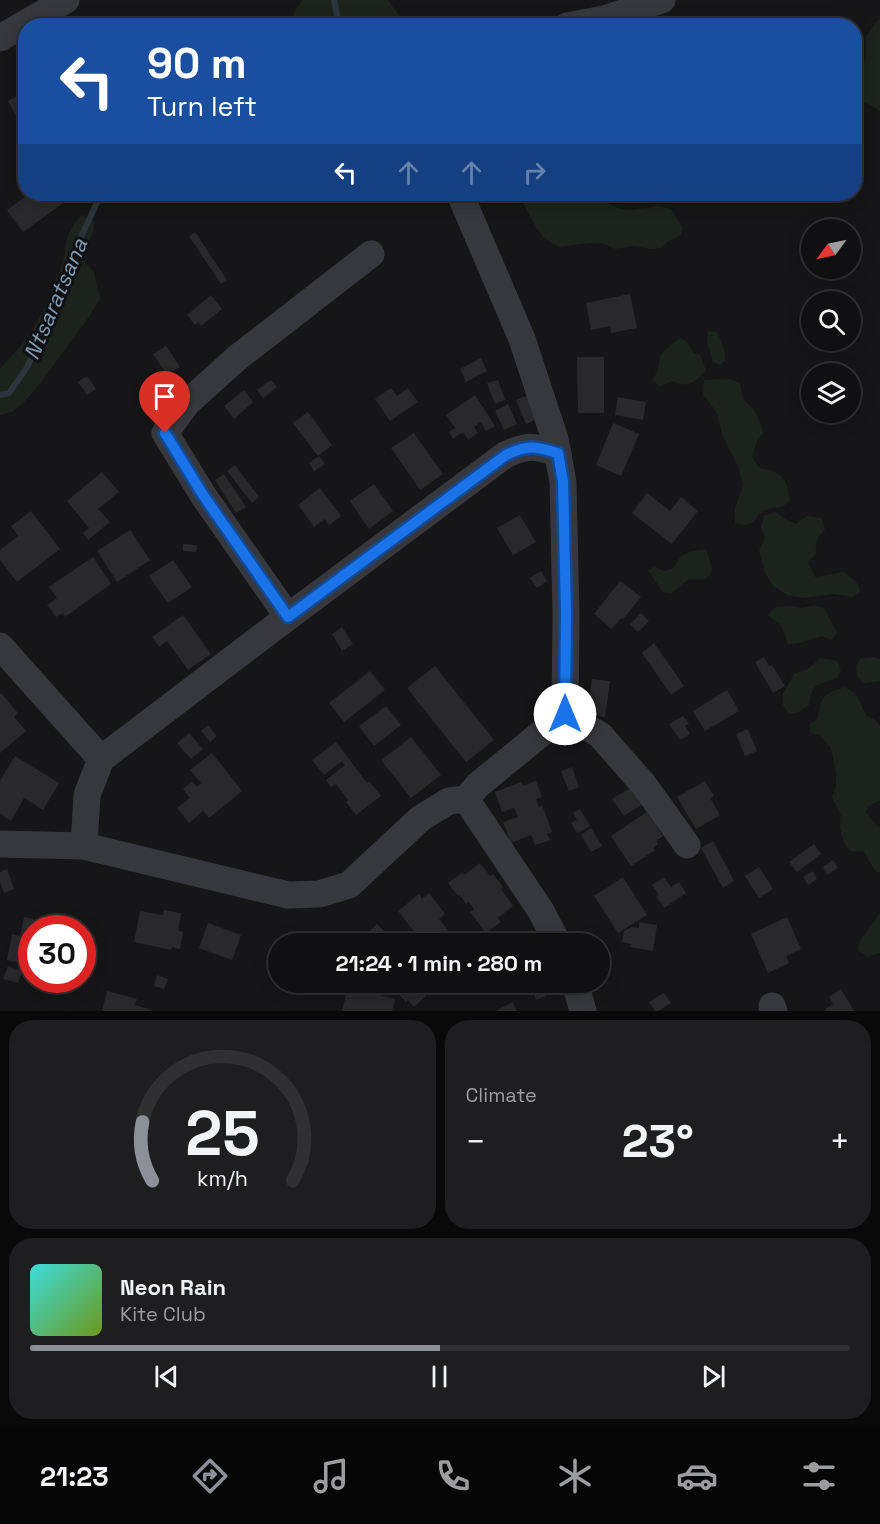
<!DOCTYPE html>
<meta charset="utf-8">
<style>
:root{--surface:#101012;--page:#1e1e20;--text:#f1f3f6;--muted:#9c9d9f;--line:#303032;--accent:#8c9099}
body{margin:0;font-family:"Space Grotesk",sans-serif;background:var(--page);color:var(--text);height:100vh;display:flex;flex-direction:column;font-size:22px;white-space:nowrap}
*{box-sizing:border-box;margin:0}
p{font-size:20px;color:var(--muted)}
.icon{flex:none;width:33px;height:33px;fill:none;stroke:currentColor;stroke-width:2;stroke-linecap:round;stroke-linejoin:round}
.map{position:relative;height:1011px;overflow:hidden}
.side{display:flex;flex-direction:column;gap:9px;padding:9px;background:#09090a;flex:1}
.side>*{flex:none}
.guide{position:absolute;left:18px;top:18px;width:844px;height:183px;border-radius:24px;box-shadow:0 3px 15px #0003,0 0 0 2px var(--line);background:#1a4fa0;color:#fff;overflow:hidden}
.needle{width:39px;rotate:237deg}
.buttons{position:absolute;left:801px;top:219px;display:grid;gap:12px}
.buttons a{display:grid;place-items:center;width:60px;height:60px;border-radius:50%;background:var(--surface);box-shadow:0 3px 15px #0003,0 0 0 2px var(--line);font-size:30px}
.speed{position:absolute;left:18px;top:915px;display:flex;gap:12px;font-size:30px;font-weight:700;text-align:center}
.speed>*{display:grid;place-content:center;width:78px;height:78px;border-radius:50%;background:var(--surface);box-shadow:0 3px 15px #0003,0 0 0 2px var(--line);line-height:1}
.speed .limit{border:9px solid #d22;background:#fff;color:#111}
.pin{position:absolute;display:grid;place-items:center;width:51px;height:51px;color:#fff;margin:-62px -26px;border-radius:50% 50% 50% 0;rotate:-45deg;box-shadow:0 0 6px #0007}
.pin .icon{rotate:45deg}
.me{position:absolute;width:66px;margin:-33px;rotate:0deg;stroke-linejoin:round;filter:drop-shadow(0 0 4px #0008)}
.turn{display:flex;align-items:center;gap:21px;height:126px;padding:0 30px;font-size:27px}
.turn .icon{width:78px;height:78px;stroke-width:2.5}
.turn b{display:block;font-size:42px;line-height:51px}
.lanes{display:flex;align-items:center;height:57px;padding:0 30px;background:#0003;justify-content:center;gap:30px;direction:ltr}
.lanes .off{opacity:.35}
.big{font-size:45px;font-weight:700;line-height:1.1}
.side .tile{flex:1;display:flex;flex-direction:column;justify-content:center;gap:9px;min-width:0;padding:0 21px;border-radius:24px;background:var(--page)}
.side .dial{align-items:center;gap:0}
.dial svg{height:156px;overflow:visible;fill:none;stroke:var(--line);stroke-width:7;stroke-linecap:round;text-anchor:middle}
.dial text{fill:var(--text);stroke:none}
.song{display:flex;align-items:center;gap:18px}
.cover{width:72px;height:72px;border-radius:9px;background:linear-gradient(135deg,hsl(180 70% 55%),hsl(80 70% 35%))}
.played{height:6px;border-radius:3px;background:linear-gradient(90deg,var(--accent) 50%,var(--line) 50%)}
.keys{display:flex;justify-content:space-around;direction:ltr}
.heat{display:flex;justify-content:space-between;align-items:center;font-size:33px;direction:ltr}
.side .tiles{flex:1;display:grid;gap:9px;grid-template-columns:1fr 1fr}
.tile:last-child{grid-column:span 2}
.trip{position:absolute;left:268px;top:933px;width:342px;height:60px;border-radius:30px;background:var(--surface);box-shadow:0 3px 15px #0003,0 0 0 2px var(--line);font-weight:700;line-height:60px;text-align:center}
.tab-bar{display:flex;height:96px;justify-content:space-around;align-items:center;background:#060607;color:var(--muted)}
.tab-bar .icon{width:42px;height:42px}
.tab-bar .active{color:var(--accent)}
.tab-bar b{font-size:27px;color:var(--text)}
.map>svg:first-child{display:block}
</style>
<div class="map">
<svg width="880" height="1011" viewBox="0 0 880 1011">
<rect width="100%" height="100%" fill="#161618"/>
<g fill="#1c231d">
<path d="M302,0H388L406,25H289L294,13Z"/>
<path d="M880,19V111L867,103L855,100V78L863,67L866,56V37L876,22Z"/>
<path d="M518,194H591L604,202L618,208L630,210L659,206L671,209L683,228L681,235L668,241L662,248L650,249L635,246L615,249L602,243H589L560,247L545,239L536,227Z"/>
<path d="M82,215L95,222L93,234L82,250L84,262L94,272L100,299L88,318L42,381L25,401L12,412L0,415V369L31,334L48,301L64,259L67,238L74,224Z"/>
<path d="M708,331L716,332C722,340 725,350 725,360L720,365L713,362L707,341Z"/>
<path d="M680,338L687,342L693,352L700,355L706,370C696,382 688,389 672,381L659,387L653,380L658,369L660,356L666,349Z"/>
<path d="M729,379L740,383L743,399L755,411L761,424L763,433L757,441L752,457L760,469C782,470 788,481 790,501C779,511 778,505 768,509C752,515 758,529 735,523V509L743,485L738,466L722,434L717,413L703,394L704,380Z"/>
<path d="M776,512L785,519L796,524L807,516L822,518L825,530C816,538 815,542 816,554L808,562L815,577L844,572L858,584L860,592L853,597L833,594L803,598L788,595L773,586L765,573L759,550L765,538L761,527L764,516Z"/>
<path d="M706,549C709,556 709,562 713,568L710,575L705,579H689L672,593L663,592L648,570L654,567L664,571L674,568C681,551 690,552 706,549Z"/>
<path d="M814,605L824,608L837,633L831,640L822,636C810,639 800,645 788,644L781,625L768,615L776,607L790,606L803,608Z"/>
<path d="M874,657L880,659V681L864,683L857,676L856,666L860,659Z"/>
<path d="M821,658L837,661L841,671L837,678C818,685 812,682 809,705L799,712L789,714L783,705V693L788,685L794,674L808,669Z"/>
<path d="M845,687L856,694L866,715L875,720L880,726V800L868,806L866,812L877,826L880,827V872H876L863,851H850L844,843L840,828L841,815L832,797L836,787V773L831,748L820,735L810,733V724L818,718C821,695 824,694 845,687Z"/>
<path d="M880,913V953L867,957L858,950L859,942Z"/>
</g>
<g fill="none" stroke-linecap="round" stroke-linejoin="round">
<g stroke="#2c353c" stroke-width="6">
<path d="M334,0L339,26"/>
<path d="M0,395L9,393L26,369L59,301L80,239L101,194"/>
</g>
</g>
<g fill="#29292c">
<path d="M19,95L26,107V126L23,128L8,101Z"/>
<path d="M29,194H58L65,202L23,232L7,210Z"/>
<path d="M195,232L227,280L221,284L189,236Z"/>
<path d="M630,294L637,328L611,333L610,326L591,330L586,303Z"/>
<path d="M211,295L222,309L201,326L198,322L195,325L187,315Z"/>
<path d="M166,346L180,367L167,375L153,354Z"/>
<path d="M577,357H604V413H578Z"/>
<path d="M481,358L487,371L466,382L460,369Z"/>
<path d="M87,376L96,389L87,395L78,382Z"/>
<path d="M271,380L277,387L263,398L257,390Z"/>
<path d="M498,380L505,400L495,404L487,383Z"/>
<path d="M391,388L397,396L408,388L418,402L390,421L375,399Z"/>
<path d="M244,390L253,402L234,419L224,406Z"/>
<path d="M475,395L495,426L486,431L481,422L474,427L478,433L468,440L463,432L453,439L449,432L455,428L446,415Z"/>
<path d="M529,395L540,418L526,424L516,400Z"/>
<path d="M618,397L646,402L643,420L615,415Z"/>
<path d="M508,404L517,424L504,430L495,411Z"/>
<path d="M308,412L332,445L318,456L293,423Z"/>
<path d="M613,423L639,434L621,476L596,465Z"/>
<path d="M414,433L443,474L420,490L391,448Z"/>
<path d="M319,456L325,464L314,471L309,463Z"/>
<path d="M235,465L259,497L252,503L227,471Z"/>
<path d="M102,472L119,492L98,509L110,522L88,540L83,533L89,528L67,501Z"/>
<path d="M224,474L246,507L236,513L215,480Z"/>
<path d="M374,484L393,511L369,529L350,501Z"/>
<path d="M320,488L341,516L329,525L325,519L314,527L298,505Z"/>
<path d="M647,493L670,511L681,497L698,511L672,544L632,513Z"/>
<path d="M31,511L60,549L17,582L0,560V550L18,536L11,526Z"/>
<path d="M520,515L536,542L513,555L497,528Z"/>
<path d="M130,530L150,560L117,582L97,551Z"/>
<path d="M183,544L197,545L196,552L183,551Z"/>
<path d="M93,557L111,584L65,617L63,613L56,617L47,605L57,598L49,587Z"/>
<path d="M173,560L192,587L168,603L149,576Z"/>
<path d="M541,571L547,581L537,588L530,578Z"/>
<path d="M620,581L641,597L623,619L621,618L612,629L594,614Z"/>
<path d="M641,613L649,621L638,632L630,624Z"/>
<path d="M183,615L211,654L188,670L167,641L159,647L152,637Z"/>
<path d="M342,627L353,644L342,651L332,634Z"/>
<path d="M654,643L684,686L671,695L642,653Z"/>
<path d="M764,657L769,666L772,665L785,686L773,693L755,662Z"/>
<path d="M435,666L494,740L466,762L407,688Z"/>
<path d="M370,671L385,690L344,722L329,703Z"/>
<path d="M592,679L610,681L605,717L587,714Z"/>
<path d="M727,690L739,711L705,731L693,711Z"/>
<path d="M1,693L18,713L14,717L26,731L0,753V694Z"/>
<path d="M386,706L401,725L374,746L359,726Z"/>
<path d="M683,716L689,724L685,726L690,734L680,740L669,724Z"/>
<path d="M208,725L217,736L210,742L201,731Z"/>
<path d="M748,729L757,751L745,756L736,734Z"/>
<path d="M189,733L203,749L191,759L177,743Z"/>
<path d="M411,737L441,775L411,798L381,760Z"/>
<path d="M336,742L367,783L369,781L381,796L356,815L346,802L348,800L336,784L331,787L326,780L345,765L342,761L324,775L312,760Z"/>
<path d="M212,753L242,791L209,818L203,811L189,823L177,808L190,798L183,789L192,781L197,787L201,783L190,770Z"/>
<path d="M15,756L59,783L43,810L24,798L11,821L0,814V781Z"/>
<path d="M572,767L579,787L569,791L561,771Z"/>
<path d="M536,781L542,797L536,799L539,807L542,805L552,832L547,834L550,840L535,845L531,835L511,843L503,822L518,817L514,808L502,812L495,792L521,782L523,786Z"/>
<path d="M705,781L714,796L710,798L720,815L696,829L677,797Z"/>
<path d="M632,787L643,804L624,816L612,799Z"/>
<path d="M580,809L590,826L577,833L571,823L577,820L573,813Z"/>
<path d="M647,812L663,836L656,841L658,844L653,848L655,850L631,866L611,836Z"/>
<path d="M591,828L602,846L591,852L581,835Z"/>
<path d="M713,841L734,881L723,888L701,848Z"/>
<path d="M814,844L821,854L797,872L789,862Z"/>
<path d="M833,860L838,868L827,875L823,867Z"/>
<path d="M480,863L490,876L493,874L503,887L501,889L513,906L498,918L501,922L486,933L470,912L474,909L469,902L466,904L460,895L458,896L448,883L463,872L464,875Z"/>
<path d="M759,867L773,889L759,898L745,876Z"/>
<path d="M7,869L14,889L4,893L0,882V872Z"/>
<path d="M813,871L817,879L808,885L803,877Z"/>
<path d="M623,877L647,915L618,933L594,896Z"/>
<path d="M664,877L671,887L679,882L686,893L664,908L656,897L659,895L652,885Z"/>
<path d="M429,893L445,914L439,919L448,930L444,933L450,940L445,944H419L413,936L416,934L398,911L419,894L422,899Z"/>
<path d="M164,910L181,913L178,931L183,932L180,949L172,947L171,950L134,942L140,911L163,915Z"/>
<path d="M24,917L34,919L32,928V965L7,960L12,934L20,936Z"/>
<path d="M787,917L801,949L786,956L789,963L768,973L751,934Z"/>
<path d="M639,922L657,925L653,951L630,947L631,944L622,942L624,931L632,927L639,928Z"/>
<path d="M208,923L241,935L232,960L199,948Z"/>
<path d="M377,924L386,933L383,935L391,944H356Z"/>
<path d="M467,931L475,944H456L454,940Z"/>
<path d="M8,966L22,971L18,983L3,979Z"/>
<path d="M157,975L168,979L164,989L154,986Z"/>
<path d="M391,982H429L434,988L414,1007L408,1000L406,1002L392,987L394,985Z"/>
<path d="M348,987L395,999L392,1011H342Z"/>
<path d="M543,988L546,996L536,1000L533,992Z"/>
<path d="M841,989L854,1011H826L825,1009L833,1004L829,997Z"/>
<path d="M107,991L137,999L135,1005L154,1011H102Z"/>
<path d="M664,993L671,1003L658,1011H655L649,1002Z"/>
<path d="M512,1002L517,1011H496Z"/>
</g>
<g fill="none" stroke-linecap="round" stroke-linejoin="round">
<g stroke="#37383d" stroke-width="27">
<path d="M567,26L604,19L662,0"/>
<path d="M0,38L66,0"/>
<path d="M288,617L203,495L165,433L187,403L237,358L371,254"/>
<path d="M0,646L101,759L87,795L84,846"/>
<path d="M565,714L600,735L644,785L687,845"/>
<path d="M101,759L288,617L505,455C528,444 534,446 558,453"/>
<path d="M466,799L541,911L558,944"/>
<path d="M0,844L84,846L288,895L319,894L349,885L421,818L449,801L466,799L478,785L565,714L566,614L563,482L555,439L522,339L460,194"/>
<path d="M575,982L583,1011"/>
<path d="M772,1006L774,1011"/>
</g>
</g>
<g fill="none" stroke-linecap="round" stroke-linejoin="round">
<defs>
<path id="route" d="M165,433L203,495L288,617L506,455C528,444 535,447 558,453L563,482L566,614L565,714"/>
</defs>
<use href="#route" stroke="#114b97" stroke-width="15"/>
<use href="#route" stroke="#1a73e8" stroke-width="10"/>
</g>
<g text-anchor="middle" stroke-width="6" stroke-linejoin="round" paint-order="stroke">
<g font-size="22" font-style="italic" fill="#7f9bb3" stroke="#111113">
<text transform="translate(55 299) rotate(-67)" y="8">Ntsaratsana</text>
</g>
</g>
</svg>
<div class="buttons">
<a><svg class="needle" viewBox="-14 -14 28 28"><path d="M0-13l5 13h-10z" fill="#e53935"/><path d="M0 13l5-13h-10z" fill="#9c9d9f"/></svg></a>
<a><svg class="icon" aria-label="search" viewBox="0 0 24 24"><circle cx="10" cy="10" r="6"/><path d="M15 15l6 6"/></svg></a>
<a><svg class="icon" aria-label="layers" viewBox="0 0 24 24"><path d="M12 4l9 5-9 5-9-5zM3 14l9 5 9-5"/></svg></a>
</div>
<div class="speed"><div class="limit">30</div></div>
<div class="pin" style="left:165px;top:433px;background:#d93025"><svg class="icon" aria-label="arrive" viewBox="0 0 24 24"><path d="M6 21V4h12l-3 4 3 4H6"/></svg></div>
<svg class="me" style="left:565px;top:714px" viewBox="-20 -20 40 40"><circle r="19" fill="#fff"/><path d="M0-13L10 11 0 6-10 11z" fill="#1a73e8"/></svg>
<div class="trip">21:24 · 1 min · 280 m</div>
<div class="guide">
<div class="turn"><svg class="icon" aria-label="left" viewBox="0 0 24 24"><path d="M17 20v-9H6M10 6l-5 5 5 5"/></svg><div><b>90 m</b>Turn left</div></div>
<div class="lanes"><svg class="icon" aria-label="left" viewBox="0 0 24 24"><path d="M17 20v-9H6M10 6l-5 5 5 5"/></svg><svg class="icon off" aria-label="ahead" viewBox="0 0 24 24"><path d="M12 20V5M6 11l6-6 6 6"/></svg><svg class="icon off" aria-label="ahead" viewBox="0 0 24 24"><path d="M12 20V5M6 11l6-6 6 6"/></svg><svg class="icon off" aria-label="right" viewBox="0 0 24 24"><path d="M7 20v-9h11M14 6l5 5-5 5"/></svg></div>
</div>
</div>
<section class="side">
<div class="tiles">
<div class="tile dial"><svg viewBox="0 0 100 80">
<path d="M14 69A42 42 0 1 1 86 69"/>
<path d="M14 69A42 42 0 0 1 9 39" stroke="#8c9099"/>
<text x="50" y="56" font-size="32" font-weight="700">25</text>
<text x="50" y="72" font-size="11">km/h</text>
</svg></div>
<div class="tile"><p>Climate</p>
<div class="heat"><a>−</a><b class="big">23°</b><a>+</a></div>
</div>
<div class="tile">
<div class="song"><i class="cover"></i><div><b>Neon Rain</b><p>Kite Club</p></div></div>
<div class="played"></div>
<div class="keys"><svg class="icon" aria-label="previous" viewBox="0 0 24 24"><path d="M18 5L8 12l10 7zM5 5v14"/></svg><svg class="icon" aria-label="pause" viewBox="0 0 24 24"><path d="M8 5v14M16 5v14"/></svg><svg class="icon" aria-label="next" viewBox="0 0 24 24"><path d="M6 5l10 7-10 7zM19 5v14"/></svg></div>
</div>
</div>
</section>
<nav class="tab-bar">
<b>21:23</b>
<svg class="icon active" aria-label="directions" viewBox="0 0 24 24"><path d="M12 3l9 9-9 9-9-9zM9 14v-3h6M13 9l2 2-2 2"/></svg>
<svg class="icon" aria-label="music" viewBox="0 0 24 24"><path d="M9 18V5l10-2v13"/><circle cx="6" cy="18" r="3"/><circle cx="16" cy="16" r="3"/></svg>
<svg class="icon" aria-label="phone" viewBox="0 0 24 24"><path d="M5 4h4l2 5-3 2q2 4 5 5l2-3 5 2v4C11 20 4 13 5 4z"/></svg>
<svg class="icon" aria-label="climate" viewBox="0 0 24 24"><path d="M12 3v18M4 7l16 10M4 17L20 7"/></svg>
<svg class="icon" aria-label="car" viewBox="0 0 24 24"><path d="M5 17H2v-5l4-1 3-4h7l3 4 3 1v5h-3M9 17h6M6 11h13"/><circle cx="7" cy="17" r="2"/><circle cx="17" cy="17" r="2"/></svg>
<svg class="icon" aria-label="filters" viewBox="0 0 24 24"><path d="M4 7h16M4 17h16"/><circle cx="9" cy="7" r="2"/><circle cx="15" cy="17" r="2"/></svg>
</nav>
